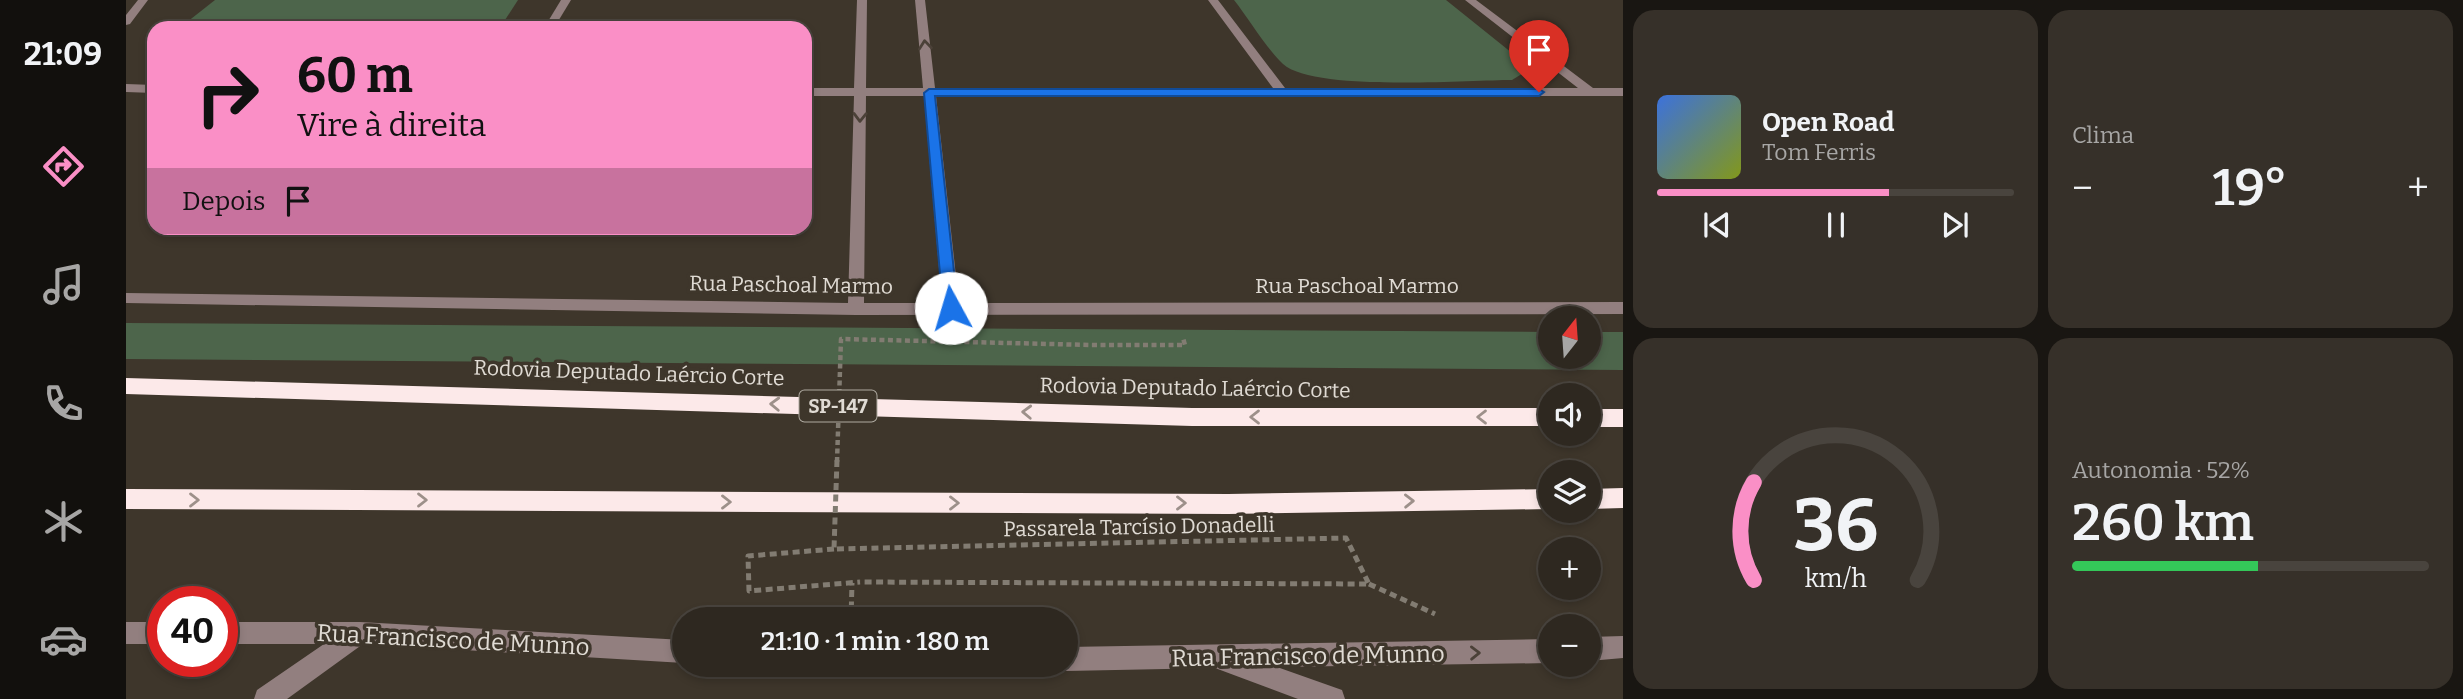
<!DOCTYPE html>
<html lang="pt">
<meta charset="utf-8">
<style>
:root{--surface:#2e2820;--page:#363029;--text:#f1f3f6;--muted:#a7a6a5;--line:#49443e;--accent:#fa8fc6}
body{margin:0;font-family:Bitter,serif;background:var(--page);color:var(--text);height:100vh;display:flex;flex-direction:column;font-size:26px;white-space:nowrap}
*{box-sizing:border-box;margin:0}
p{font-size:23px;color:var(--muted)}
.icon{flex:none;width:38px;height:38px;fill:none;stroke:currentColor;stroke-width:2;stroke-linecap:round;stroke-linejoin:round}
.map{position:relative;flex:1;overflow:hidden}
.drawer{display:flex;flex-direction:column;gap:10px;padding:10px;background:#191612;width:840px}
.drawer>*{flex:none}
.hud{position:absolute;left:21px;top:21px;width:665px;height:214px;border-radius:21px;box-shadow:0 4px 10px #0003,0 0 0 2px var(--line);background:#fa8fc6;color:#111;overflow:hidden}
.needle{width:46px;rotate:17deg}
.fabs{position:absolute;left:1412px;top:306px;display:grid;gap:14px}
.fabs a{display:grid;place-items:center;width:63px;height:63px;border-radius:50%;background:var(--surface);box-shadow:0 4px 10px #0003,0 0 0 2px var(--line);font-size:35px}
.speed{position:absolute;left:21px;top:586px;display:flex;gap:14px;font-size:35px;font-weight:700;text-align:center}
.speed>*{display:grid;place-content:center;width:91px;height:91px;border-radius:50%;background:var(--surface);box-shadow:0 4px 10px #0003,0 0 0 2px var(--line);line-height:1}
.speed .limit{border:10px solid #d22;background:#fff;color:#111}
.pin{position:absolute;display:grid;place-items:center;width:60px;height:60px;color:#fff;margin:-72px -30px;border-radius:50% 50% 50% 0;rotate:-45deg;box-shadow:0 0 7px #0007}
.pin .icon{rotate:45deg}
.me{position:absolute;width:77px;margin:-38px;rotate:354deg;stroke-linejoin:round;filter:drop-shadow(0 0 5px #0008)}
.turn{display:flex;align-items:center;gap:24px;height:147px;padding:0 35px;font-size:32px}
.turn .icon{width:91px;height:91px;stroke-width:2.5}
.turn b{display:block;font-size:49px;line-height:60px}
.then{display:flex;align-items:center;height:66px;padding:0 35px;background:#0003;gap:14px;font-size:26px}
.big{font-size:52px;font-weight:600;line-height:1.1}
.drawer .card{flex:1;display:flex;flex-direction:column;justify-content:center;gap:10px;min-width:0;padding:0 24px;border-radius:21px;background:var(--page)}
.drawer .dial{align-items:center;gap:0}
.dial svg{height:182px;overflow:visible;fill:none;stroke:var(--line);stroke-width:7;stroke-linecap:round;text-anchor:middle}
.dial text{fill:var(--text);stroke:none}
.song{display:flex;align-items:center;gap:21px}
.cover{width:84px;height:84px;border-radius:10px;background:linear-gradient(135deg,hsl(220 70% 55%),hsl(70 70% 35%))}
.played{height:7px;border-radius:4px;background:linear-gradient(90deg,var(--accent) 65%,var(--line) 65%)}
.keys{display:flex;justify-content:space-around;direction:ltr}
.heat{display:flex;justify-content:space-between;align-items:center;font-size:38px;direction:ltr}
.charge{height:10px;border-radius:5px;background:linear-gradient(90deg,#34c759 52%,var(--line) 0)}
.drawer .tiles{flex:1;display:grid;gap:10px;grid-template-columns:repeat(2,1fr)}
.trip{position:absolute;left:546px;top:607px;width:406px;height:70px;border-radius:35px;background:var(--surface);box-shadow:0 4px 10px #0003,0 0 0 2px var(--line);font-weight:600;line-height:70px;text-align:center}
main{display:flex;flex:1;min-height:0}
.tab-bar{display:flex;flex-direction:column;width:126px;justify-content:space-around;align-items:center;background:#12100d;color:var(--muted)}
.tab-bar .icon{width:49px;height:49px}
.tab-bar .current{color:var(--accent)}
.tab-bar b{font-size:32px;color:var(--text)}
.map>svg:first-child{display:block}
</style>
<main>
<nav class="tab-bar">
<b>21:09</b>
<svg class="icon current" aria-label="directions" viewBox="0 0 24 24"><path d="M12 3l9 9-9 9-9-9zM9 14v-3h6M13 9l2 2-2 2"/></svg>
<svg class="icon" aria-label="music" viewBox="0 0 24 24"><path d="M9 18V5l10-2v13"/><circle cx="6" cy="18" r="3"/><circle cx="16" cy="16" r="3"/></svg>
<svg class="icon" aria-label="phone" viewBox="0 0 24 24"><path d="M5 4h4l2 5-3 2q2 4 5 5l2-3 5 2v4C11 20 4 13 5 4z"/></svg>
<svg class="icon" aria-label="climate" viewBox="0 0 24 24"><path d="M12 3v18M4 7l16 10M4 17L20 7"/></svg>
<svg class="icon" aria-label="car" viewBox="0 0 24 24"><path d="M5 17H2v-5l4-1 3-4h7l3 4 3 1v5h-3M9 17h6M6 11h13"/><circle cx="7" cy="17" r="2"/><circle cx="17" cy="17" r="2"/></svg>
</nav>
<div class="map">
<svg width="1497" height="699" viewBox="0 0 1497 699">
<rect width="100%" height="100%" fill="#3e362b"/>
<g fill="#4d654b">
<path d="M89,0H392L379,20L56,26Z"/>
<path d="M1108,0H1320L1396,61L1399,72L1386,80C1341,80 1188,92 1157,64C1140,48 1123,19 1108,0Z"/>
<path d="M0,323L1424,332V357H1463V332H1497V370L0,359Z"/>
</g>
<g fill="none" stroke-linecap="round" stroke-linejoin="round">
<path stroke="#827c72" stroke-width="4.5" stroke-dasharray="5 3.5" stroke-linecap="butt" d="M966,345H1059L1057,338"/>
<g stroke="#827c72" stroke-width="5" stroke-dasharray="7 4.5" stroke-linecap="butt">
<path d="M708,549L622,556L623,591L734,582"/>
<path d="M1243,584L1309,614"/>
<path d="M725,620L726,583"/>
</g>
<g fill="#927f7f" fill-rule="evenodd">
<path d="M12,0H22L4,24L0,25V15Z"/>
<path d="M435,0H445L428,28H418Z"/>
<path d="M731,0H741L740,88H797L789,0H799L809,88H1147L1082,0H1092L1159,88H1452L1339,0H1350L1467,88H1497V96H810L833,303L1497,302V314L730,315L0,303V293L722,303L728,96H679V88H728ZM740,96H798L816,303H738Z"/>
<path d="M0,84L28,85V93L0,92Z"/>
<rect x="0" y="622" width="37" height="22"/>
<path d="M96,622H234L558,640V663L237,644L161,699H128L131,690L198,644H96Z"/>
<path d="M1497,636V658L1463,661V637Z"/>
<path d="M1424,639V663L1151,667L1216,690L1219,699H1172L1089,668L940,671L930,665H940V647Z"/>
</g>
<g fill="#fce9e9" fill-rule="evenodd">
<path d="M0,378L1066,408H1424V426H1066L0,394Z"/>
<rect x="1463" y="409" width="34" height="18"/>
<path d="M1497,488V508L1463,509V489Z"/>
<path d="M0,489L1102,494L1424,489V509L1102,514L0,509Z"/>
</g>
<path stroke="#827c72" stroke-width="4.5" stroke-dasharray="5 3.5" stroke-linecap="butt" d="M711,462L715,339L966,345"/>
<path stroke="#827c72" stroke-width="5" stroke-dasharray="7 4.5" stroke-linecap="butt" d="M711,460L708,549L1220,538L1243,584L734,582"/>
</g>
<defs><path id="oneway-chevron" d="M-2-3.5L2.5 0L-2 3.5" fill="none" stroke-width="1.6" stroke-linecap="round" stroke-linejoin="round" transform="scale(1.75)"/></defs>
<g stroke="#4b4138">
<use href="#oneway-chevron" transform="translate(799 45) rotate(-96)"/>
<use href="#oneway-chevron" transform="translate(734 117) rotate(91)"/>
<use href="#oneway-chevron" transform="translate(1349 653) rotate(-1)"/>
</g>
<g stroke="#9d908a">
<use href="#oneway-chevron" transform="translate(649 404) rotate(-178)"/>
<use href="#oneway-chevron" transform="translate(901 412) rotate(-178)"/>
<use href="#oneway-chevron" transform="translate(1129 417) rotate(-180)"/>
<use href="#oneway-chevron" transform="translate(1356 417) rotate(-180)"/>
<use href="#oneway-chevron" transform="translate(68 500)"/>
<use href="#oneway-chevron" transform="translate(296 500)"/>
<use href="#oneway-chevron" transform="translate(1283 501) rotate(-1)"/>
<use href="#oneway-chevron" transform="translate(600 502)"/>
<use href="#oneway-chevron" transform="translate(828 503)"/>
<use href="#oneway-chevron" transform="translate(1055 503)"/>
</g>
<path fill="#1a73e8" stroke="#114b97" stroke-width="2" d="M803,89H1413L1418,92L1413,96H809L832,308L825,313L817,308L798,93Z"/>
<g text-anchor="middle" stroke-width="7" stroke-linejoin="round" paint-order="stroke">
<rect fill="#3e362b" stroke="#afaaa1" stroke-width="2" x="673.5" y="390.5" width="77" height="31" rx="5"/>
<g font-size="19" font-weight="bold" fill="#e0dbd4">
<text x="712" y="413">SP-147</text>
</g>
<g font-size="21" fill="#e0dbd4" stroke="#3e362b">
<text transform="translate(665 285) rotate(1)" y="7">Rua Paschoal Marmo</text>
<text x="1231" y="293">Rua Paschoal Marmo</text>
<text transform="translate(503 373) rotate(2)" y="7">Rodovia Deputado Laércio Corte</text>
<text transform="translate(1069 388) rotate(1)" y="7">Rodovia Deputado Laércio Corte</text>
<text transform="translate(1013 527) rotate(-1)" y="7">Passarela Tarcísio Donadelli</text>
</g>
<g font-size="24" fill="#e0dbd4" stroke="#3e362b">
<text transform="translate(327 640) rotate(3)" y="8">Rua Francisco de Munno</text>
<text transform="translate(1182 656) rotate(-1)" y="8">Rua Francisco de Munno</text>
</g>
</g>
</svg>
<div class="fabs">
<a><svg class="needle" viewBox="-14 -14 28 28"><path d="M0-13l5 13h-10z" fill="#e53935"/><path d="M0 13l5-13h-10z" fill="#a7a6a5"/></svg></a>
<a><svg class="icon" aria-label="sound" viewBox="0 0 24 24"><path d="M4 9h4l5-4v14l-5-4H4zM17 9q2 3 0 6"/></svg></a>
<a><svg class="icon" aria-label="layers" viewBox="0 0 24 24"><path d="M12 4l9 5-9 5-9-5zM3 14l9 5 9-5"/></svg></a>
<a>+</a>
<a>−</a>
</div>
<div class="speed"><div class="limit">40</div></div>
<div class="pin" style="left:1413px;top:92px;background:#d93025"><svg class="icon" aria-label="arrive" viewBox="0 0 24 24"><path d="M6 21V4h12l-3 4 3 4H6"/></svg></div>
<svg class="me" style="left:825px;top:308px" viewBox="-20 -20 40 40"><circle r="19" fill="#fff"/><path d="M0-13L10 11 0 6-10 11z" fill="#1a73e8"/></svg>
<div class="trip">21:10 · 1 min · 180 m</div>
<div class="hud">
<div class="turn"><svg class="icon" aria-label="right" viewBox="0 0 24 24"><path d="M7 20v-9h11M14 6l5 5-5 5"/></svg><div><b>60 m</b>Vire à direita</div></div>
<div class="then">Depois<svg class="icon" aria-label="arrive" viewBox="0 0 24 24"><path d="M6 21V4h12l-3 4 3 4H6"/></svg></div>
</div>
</div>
<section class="drawer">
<div class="tiles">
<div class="card">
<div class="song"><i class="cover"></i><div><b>Open Road</b><p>Tom Ferris</p></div></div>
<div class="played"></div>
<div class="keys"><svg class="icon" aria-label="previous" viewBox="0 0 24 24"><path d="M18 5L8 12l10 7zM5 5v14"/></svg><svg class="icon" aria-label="pause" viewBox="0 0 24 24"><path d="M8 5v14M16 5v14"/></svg><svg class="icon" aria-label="next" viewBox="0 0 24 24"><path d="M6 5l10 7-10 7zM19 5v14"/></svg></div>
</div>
<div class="card"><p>Clima</p>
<div class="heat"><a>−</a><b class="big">19°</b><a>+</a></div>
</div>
<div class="card dial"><svg viewBox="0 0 100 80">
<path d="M14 69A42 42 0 1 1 86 69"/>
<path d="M14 69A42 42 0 0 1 14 26" stroke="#fa8fc6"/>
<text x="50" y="56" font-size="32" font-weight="700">36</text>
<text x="50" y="72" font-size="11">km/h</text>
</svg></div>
<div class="card"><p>Autonomia · 52%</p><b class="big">260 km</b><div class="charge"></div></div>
</div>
</section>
</main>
